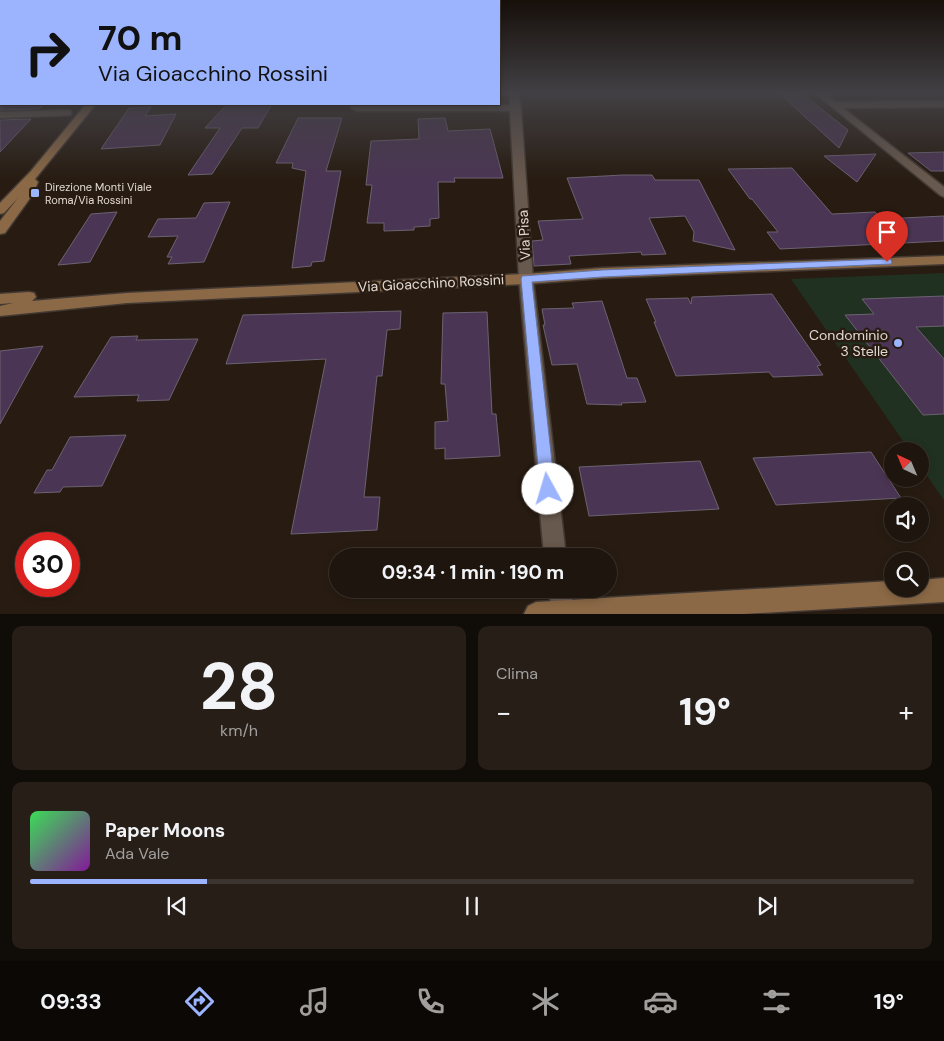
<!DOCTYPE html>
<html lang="it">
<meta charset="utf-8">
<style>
:root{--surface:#1e150e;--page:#261e17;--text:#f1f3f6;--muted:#a19f9e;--line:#3c342e;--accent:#9cb4fd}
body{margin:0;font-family:"DM Sans",sans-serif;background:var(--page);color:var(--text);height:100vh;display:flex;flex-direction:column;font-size:19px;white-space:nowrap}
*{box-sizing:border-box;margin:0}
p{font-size:16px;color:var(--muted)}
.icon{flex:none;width:28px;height:28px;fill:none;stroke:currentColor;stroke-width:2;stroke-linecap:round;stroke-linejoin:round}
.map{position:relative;height:614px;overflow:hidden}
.drawer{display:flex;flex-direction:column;gap:12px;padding:12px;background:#100c08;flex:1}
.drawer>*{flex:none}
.top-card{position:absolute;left:0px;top:0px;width:500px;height:105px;box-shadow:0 2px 8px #0003,0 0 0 1px var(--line);background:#9cb4fd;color:#111;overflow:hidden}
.needle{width:32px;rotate:316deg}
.buttons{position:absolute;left:884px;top:442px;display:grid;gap:10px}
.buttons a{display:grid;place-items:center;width:45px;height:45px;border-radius:50%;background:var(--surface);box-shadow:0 2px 8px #0003,0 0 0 1px var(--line);font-size:25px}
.speed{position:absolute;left:15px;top:532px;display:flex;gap:10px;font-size:25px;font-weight:700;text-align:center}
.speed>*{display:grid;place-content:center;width:65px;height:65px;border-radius:50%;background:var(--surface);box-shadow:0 2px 8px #0003,0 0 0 1px var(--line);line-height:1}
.speed .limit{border:8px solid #d22;background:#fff;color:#111}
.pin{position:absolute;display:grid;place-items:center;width:42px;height:42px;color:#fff;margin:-51px -21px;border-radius:50% 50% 50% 0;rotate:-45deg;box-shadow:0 0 5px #0007}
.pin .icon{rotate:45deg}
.me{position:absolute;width:55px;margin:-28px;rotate:354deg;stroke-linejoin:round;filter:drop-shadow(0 0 4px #0008)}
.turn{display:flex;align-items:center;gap:18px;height:105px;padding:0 15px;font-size:22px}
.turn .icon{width:65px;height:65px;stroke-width:2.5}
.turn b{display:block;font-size:35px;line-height:42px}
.big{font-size:38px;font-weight:700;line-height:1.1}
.drawer .card{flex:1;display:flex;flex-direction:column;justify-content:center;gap:8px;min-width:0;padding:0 18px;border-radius:10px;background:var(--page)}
.drawer .dial{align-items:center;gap:0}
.dial b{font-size:65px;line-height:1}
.song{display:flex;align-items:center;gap:15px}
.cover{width:60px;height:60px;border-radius:8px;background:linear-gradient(135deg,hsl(130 70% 55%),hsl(290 70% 35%))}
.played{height:5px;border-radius:2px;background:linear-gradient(90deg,var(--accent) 20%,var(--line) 20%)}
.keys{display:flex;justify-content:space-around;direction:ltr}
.heat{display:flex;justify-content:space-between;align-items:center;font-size:28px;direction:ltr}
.drawer .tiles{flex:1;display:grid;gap:12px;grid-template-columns:1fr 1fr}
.card:last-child{grid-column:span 2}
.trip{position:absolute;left:329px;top:548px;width:288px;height:50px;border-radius:25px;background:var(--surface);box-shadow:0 2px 8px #0003,0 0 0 1px var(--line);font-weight:700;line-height:50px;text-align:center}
.menu{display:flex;height:80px;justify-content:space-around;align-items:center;background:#0c0806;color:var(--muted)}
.menu .icon{width:35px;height:35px}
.menu .selected{color:var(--accent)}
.menu b{font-size:22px;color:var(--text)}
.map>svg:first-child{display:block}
</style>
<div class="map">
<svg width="944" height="614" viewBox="0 0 944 614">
<rect width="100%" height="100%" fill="#281c12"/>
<path fill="#203121" d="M944,273V500L920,466V451H910L791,279Z"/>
<g fill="#4b3554" stroke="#6c6271">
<path d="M779,93H801L848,130L839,148Z"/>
<path d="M0,104H44L39,109L0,110Z"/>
<path d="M227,104H272L258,128H242L212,174L188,175L220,128H205Z"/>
<path d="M151,107L145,116L176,114L160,145L101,149L129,108Z"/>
<path d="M298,118H342L326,171H341L324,261L312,262L311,266L292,268L306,171L292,168L293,163H276Z"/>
<path d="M445,118L448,131L490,129L503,178H454L455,182H438L439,218L430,219V226L414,227V230L384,231V223H367L372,185H366L371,141L419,139L418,119Z"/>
<path d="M31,119L0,152V120Z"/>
<path d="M944,152V171H931L908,153Z"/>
<path d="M876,154L857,182L824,156Z"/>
<path d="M792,168L832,214L875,212L882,219L944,216V241L780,249L767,232H778L752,199H750L728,169Z"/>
<path d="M623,175H652L655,180H699L735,250L693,241L694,232L685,216L649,218L666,254L642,255L641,252L569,256L571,264L534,266L532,241L543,240L538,221L583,219L567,178Z"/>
<path d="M230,202L204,262L168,264L172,257H167L178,236L148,237L158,219L196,218L204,203Z"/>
<path d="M117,212L90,262L58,265L91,214Z"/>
<path d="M772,294L821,365L817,366L823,375L773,377L769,372L676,376L654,322H656L646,299L688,298L691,304L692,297Z"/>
<path d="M944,296V326L916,327L944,359V414L923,415L845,315L874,314L862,299Z"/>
<path d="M602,301L627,378H637L646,402L621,403L622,405L587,404L577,364L552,365L543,325H545L542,309L574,308L572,303Z"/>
<path d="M401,311L400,329L387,330L382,376H377L364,497H380L377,530L291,534L326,359L226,364L243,315Z"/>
<path d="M487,312L492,414H496L500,456L445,459V448L435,449V422L448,421L445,384H441L443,313Z"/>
<path d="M138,336L136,340L198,339L169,400L137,401L139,395L74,397L111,337Z"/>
<path d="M43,346L0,424V351Z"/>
<path d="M126,435L102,486L63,487L60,492L34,493L47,470H52L70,437Z"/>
<path d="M871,452L901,498L776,505L753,458Z"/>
<path d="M700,461L719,509L589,516L579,467Z"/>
</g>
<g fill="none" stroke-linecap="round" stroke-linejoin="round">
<defs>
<g id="street">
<path d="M510,93H518L521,108L533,279L566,556H544L519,279L510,111H356L351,108L353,104L510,105Z"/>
<path d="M815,93H824L836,102L944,101V107L843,108L944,187V197L940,195Z"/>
<path d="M68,110L71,111V115L0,118V112Z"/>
<path d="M549,589H571L574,614H552Z"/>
</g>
<g id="secondary">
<path d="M86,104H96L35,179L38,182L33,194L5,233L0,234V221L18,198L4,213L0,214V203L31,171Z"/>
<path d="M944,256V264L602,278L526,284L127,303L0,316V306L13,303L0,304V294L29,292L34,293L36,297L32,301L127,293L526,274L602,268Z"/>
<path d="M944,578V602L744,614H524L528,606L536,602L892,581V589H920V580Z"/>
</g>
</defs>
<use href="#street" stroke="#433933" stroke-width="3"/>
<use href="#secondary" stroke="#433933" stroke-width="3"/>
<use href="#street" fill="#68594e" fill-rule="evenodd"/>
<use href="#secondary" fill="#8b6946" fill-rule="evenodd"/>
</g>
<linearGradient id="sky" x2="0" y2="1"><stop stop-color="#160f0a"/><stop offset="0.52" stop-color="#424044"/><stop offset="1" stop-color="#424044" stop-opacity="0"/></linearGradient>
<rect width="944" height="179" fill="url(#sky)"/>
<path fill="#9cb4fd" stroke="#6575a4" d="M887,259H891L892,262L891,264L602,277L532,282L555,489L553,494L548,496L542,494L540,489L521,279L522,276L602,270Z"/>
<g fill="#9cb4fd" stroke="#281c12" stroke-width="2">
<rect x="30" y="188" width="10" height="10" rx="2.5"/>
<circle cx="898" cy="343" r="5"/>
</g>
<g text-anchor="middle" stroke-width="5" stroke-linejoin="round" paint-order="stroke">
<g font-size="11" fill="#e2d9d2" stroke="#281c12" text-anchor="start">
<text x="45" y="191">Direzione Monti Viale<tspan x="45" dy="13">Roma/Via Rossini</tspan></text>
</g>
<g font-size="14" fill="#e2d9d2" stroke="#281c12">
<text transform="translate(524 235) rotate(-93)" y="5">Via Pisa</text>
<text transform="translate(431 283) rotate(-3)" y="5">Via Gioacchino Rossini</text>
</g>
<g font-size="14" fill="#e2d9d2" stroke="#281c12" text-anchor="end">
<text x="888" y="340">Condominio<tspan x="888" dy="16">3 Stelle</tspan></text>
</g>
</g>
</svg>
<div class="buttons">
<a><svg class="needle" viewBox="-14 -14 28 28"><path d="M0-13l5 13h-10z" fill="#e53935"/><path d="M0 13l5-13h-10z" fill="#a19f9e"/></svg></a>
<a><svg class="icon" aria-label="sound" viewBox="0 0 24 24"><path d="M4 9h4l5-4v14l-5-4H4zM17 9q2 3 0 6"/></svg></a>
<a><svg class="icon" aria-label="search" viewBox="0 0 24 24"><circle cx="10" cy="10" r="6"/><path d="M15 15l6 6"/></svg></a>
</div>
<div class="speed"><div class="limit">30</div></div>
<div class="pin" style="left:887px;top:262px;background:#d93025"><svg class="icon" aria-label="arrive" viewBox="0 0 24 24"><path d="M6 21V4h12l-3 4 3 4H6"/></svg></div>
<svg class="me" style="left:548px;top:489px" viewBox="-20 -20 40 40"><circle r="19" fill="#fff"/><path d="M0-13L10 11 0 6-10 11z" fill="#9cb4fd"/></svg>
<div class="trip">09:34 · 1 min · 190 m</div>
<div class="top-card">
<div class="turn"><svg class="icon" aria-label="right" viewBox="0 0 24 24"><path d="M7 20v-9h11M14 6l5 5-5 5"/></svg><div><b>70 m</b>Via Gioacchino Rossini</div></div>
</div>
</div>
<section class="drawer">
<div class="tiles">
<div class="card dial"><b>28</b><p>km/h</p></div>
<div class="card"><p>Clima</p>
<div class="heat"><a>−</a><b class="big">19°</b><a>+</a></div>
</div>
<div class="card">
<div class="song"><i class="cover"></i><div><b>Paper Moons</b><p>Ada Vale</p></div></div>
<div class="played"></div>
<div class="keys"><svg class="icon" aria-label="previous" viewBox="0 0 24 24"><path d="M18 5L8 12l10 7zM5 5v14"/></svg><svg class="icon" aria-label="pause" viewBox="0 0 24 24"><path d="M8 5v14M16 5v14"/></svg><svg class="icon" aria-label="next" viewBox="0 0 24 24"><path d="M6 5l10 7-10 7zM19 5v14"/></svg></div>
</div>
</div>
</section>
<nav class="menu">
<b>09:33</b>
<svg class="icon selected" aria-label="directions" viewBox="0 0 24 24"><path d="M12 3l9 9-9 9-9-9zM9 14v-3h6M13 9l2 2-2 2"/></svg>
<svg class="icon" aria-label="music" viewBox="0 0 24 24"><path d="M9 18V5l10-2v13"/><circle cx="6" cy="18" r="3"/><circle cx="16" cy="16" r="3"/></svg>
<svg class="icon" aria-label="phone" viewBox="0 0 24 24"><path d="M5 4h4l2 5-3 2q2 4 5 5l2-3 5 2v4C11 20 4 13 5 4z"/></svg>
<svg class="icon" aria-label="climate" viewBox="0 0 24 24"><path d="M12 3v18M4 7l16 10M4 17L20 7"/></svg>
<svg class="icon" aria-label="car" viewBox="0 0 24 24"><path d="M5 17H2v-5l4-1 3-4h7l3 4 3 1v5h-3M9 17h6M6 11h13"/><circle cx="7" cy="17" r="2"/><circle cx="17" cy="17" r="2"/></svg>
<svg class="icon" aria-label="filters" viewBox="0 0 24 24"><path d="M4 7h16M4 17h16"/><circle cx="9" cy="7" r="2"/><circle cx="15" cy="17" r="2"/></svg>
<b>19°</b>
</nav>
